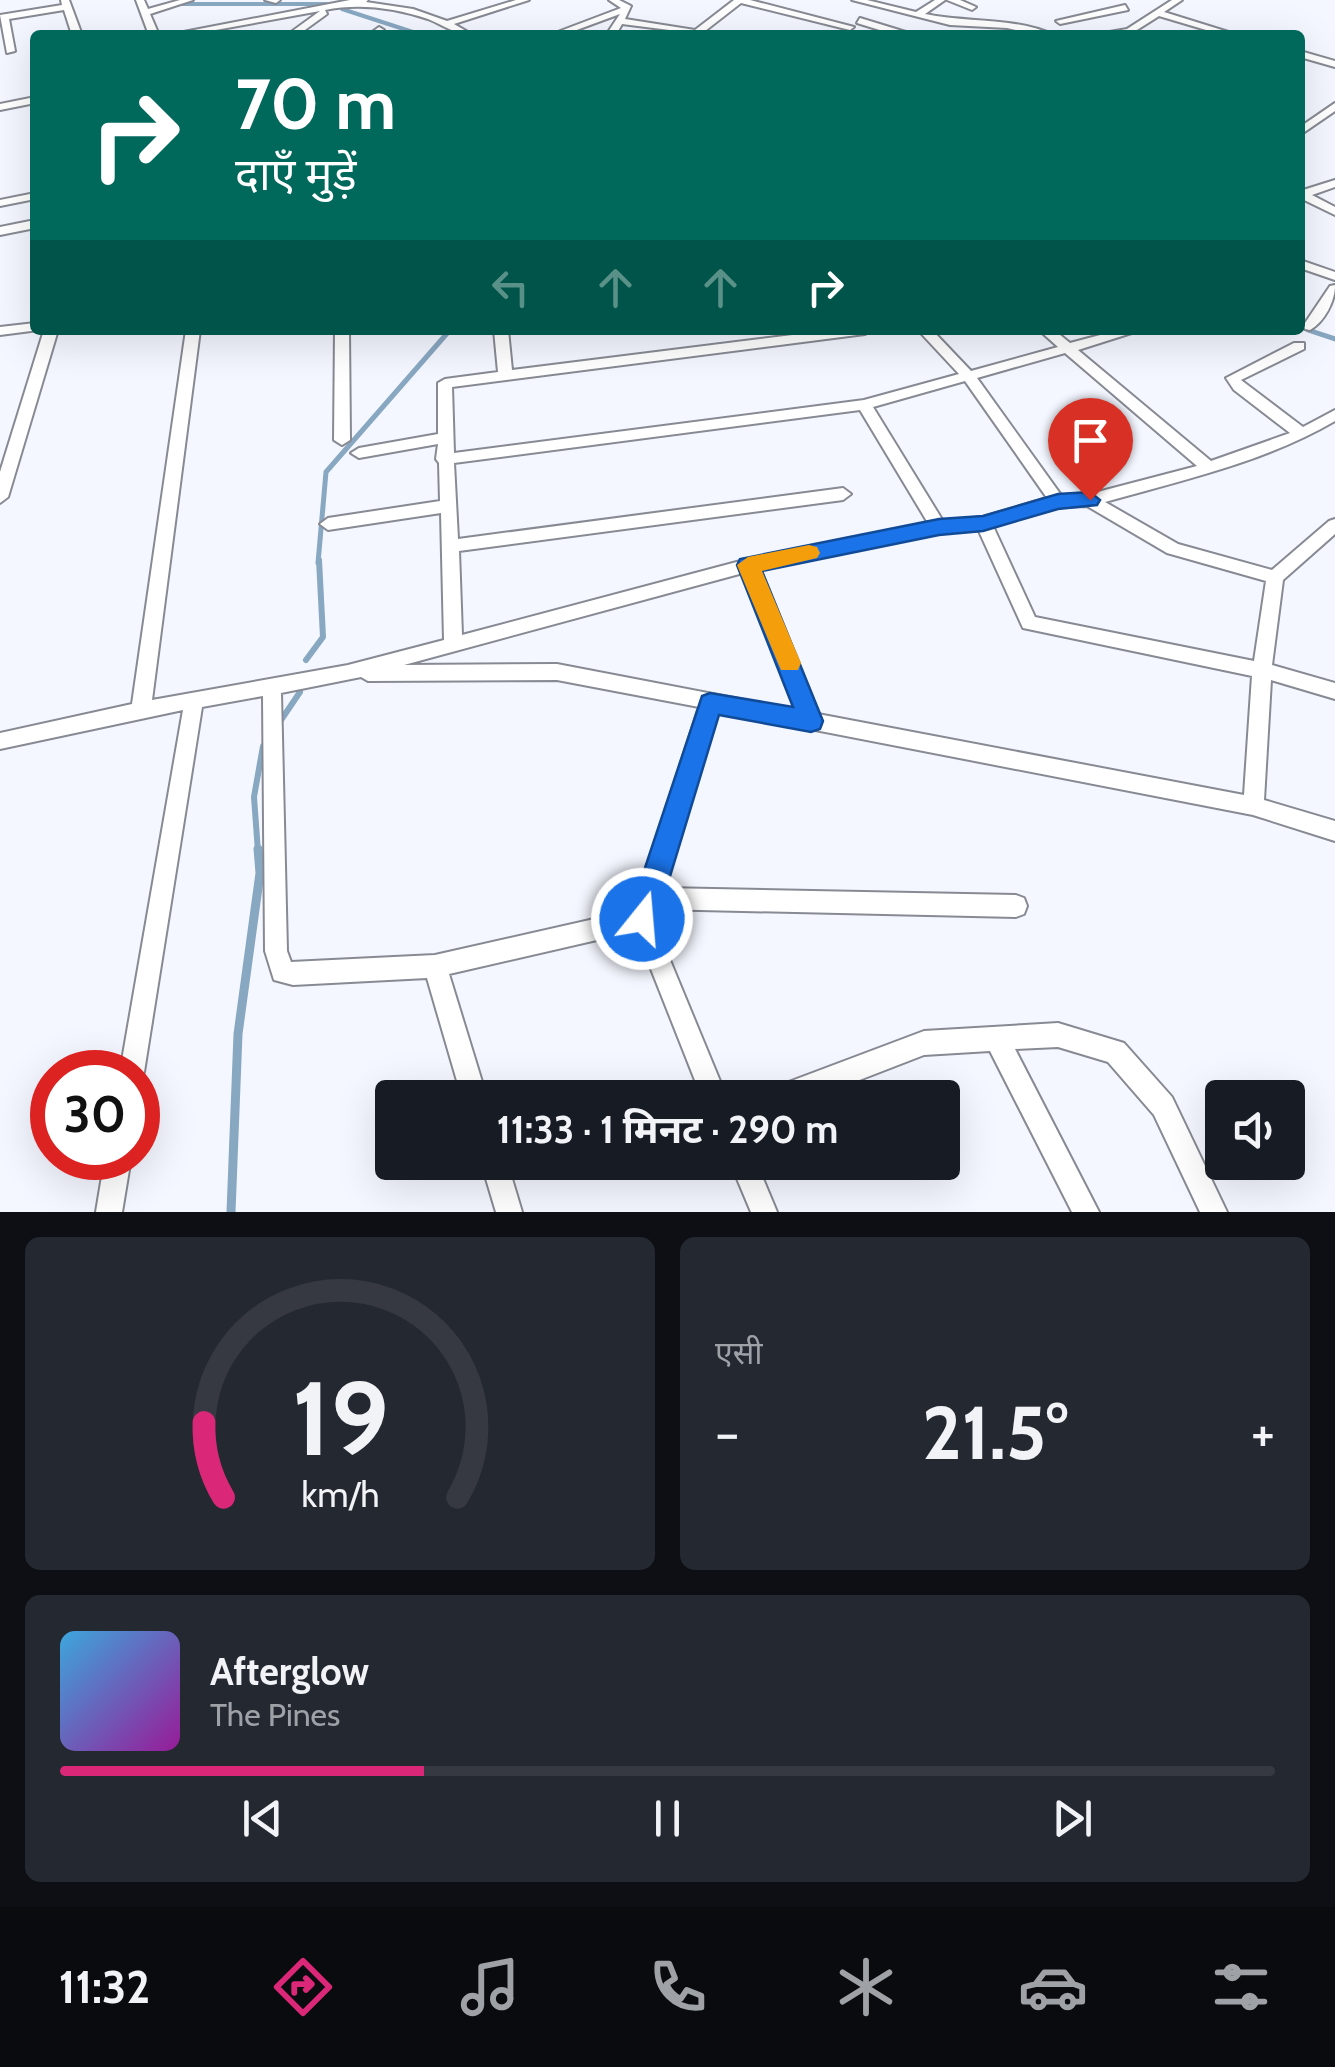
<!DOCTYPE html>
<html lang="hi">
<meta charset="utf-8">
<style>
:root{--surface:#171b24;--page:#242831;--text:#f1f3f6;--muted:#9ea1a6;--line:#363941;--accent:#db2777}
body{margin:0;font-family:Cabin,"Noto Sans Devanagari",sans-serif;background:var(--page);color:var(--text);height:100vh;display:flex;flex-direction:column;font-size:38px;white-space:nowrap}
*{box-sizing:border-box;margin:0}
p{font-size:32px;color:var(--muted)}
.icon{flex:none;width:55px;height:55px;fill:none;stroke:currentColor;stroke-width:2;stroke-linecap:round;stroke-linejoin:round}
.map{position:relative;height:1212px;overflow:hidden}
.panel{display:flex;flex-direction:column;gap:25px;padding:25px;background:#0d0f14;flex:1}
.panel>*{flex:none}
.guide{position:absolute;left:30px;top:30px;width:1275px;height:305px;border-radius:10px;box-shadow:0 10px 40px #0002;background:#00695c;color:#fff;overflow:hidden}
.tools{position:absolute;left:1205px;top:1080px;display:grid;gap:20px}
.tools a{display:grid;place-items:center;width:100px;height:100px;border-radius:10px;background:var(--surface);box-shadow:0 10px 40px #0002;font-size:50px}
.speed{position:absolute;left:30px;top:1050px;display:flex;gap:20px;font-size:50px;font-weight:700;text-align:center}
.speed>*{display:grid;place-content:center;width:130px;height:130px;border-radius:50%;background:var(--surface);box-shadow:0 10px 40px #0002;line-height:1}
.speed .limit{border:15px solid #d22;background:#fff;color:#111}
.pin{position:absolute;display:grid;place-items:center;width:85px;height:85px;color:#fff;margin:-102px -42px;border-radius:50% 50% 50% 0;rotate:-45deg;box-shadow:0 0 10px #0007}
.pin .icon{rotate:45deg}
.me{position:absolute;width:110px;margin:-55px;rotate:17deg;stroke-linejoin:round;filter:drop-shadow(0 0 8px #0008)}
.turn{display:flex;align-items:center;gap:35px;height:210px;padding:0 40px;font-size:45px}
.turn .icon{width:130px;height:130px;stroke-width:2.5}
.turn b{display:block;font-size:70px;line-height:85px}
.lanes{display:flex;align-items:center;height:95px;padding:0 40px;background:#0003;justify-content:center;gap:50px;direction:ltr}
.lanes .off{opacity:.35}
.big{font-size:75px;font-weight:700;line-height:1.1}
.panel .tile{flex:1;display:flex;flex-direction:column;justify-content:center;gap:15px;min-width:0;padding:0 35px;border-radius:15px;background:var(--page)}
.panel .dial{align-items:center;gap:0}
.dial svg{height:260px;overflow:visible;fill:none;stroke:var(--line);stroke-width:7;stroke-linecap:round;text-anchor:middle}
.dial text{fill:var(--text);stroke:none}
.song{display:flex;align-items:center;gap:30px}
.cover{width:120px;height:120px;border-radius:15px;background:linear-gradient(135deg,hsl(200 70% 55%),hsl(300 70% 35%))}
.played{height:10px;border-radius:5px;background:linear-gradient(90deg,var(--accent) 30%,var(--line) 30%)}
.keys{display:flex;justify-content:space-around;direction:ltr}
.heat{display:flex;justify-content:space-between;align-items:center;font-size:55px;direction:ltr}
.panel .tiles{flex:1;display:grid;gap:25px;grid-template-columns:1fr 1fr}
.tile:last-child{grid-column:span 2}
.trip{position:absolute;left:375px;top:1080px;width:585px;height:100px;border-radius:10px;background:var(--surface);box-shadow:0 10px 40px #0002;font-weight:700;line-height:100px;text-align:center}
.tab-bar{display:flex;height:160px;justify-content:space-around;align-items:center;background:#090b0e;color:var(--muted)}
.tab-bar .icon{width:70px;height:70px}
.tab-bar .current{color:var(--accent)}
.tab-bar b{font-size:45px;color:var(--text)}
.map>svg:first-child{display:block}
</style>
<div class="map">
<svg width="1335" height="1212" viewBox="0 0 1335 1212">
<rect width="100%" height="100%" fill="#f4f7ff"/>
<g fill="none" stroke-linecap="round" stroke-linejoin="round">
<g stroke="#88a7c1" stroke-width="4">
<path d="M183,4H327"/>
<path d="M342,9L422,35"/>
<path d="M1300,327L1315,332"/>
</g>
<g stroke="#88a7c1" stroke-width="5">
<path d="M1308,330L1335,339"/>
<path d="M318,563L326,472L450,330"/>
</g>
<g stroke="#88a7c1" stroke-width="6">
<path d="M306,660L323,637L319,560"/>
<path d="M277,726L300,692"/>
<path d="M258,852L254,797L263,746"/>
</g>
<path stroke="#88a7c1" stroke-width="9" d="M231,1212L238,1034L260,873L258,849"/>
<defs>
<g id="street">
<path d="M61,0H69L82,35H72L64,10L9,19L15,51L7,53L0,15L62,5Z"/>
<path d="M136,0H144L148,9L180,0H193L150,14L159,35H149Z"/>
<path d="M265,0H280L276,3Z"/>
<path d="M350,0H368L366,2L413,9L447,21L516,0H529L454,24L473,35C456,35 443,25 428,19C395,8 359,3 325,10L327,14L298,35H287L320,11L188,35H168Z"/>
<path d="M609,0H619L631,6L625,19L695,30L734,0H750L854,27L850,30L741,3L705,31L709,35L622,24L616,35H606L620,14L563,35L555,33L621,8Z"/>
<path d="M852,0H867L916,12L935,0H945L925,14C967,23 1015,17 1054,35H1038L1007,28L950,25Z"/>
<path d="M947,0H960L976,7L972,10Z"/>
<path d="M1172,0H1182L1164,12L1238,35H1223L1159,16L1129,35H1092L1127,29Z"/>
<path d="M1125,5L1128,10L1060,24L1056,21Z"/>
<path d="M860,18L909,33L911,35H896L857,23Z"/>
<path d="M379,27L384,30L379,35H368Z"/>
<path d="M1300,51L1335,61V67L1300,57Z"/>
<path d="M35,97V103L0,110V104Z"/>
<path d="M1335,103V111L1300,135V127Z"/>
<path d="M1335,180V187L1312,195L1335,207V215L1300,198V191Z"/>
<path d="M35,193V199L0,206V200Z"/>
<path d="M35,220V228L0,235V227Z"/>
<path d="M1300,260L1335,272V280L1300,268Z"/>
<path d="M1335,285C1335,302 1324,322 1310,330L1305,329L1303,326L1330,286Z"/>
<path d="M35,323V330H39L0,335V327Z"/>
<path d="M44,330H58L8,497L0,503V472Z"/>
<path d="M186,330H200L152,700L348,665L444,640L441,513L328,530L320,524L328,518L440,501L439,463L436,459L438,444L359,458L351,453L359,448L438,434V383L445,379L498,372L494,330H508L512,370L833,330H872L865,334L452,387L454,453L864,400L959,374L918,330H932L971,371L1058,347L1039,330H1054L1070,343L1119,330H1141L1078,350L1211,461L1290,433L1234,390L1226,378L1294,343H1304V349L1241,380L1303,427L1335,410V421C1265,462 1183,480 1105,502L1178,544L1272,570L1329,521L1335,519V534L1283,580L1272,665L1335,683V699L1271,680L1264,800L1335,821V841L1253,815L717,711L663,888L1016,895L1024,898L1027,906L1024,914L1016,917L656,909L653,919L727,1098H702L636,931L449,974L487,1098H462L427,978L293,985L274,980L265,951L263,696L202,707L144,1072L138,1082V1072H120L183,710L0,749V733L132,704ZM1065,353L1197,466L1090,494L1061,495L977,378ZM965,381L1047,498L983,517L943,521L873,407ZM860,410L928,523L748,559L462,635L459,551L843,500L851,494L843,488L458,539L454,463ZM1087,506L1167,553L1266,581L1254,661L1035,617L993,526L1057,507ZM978,529L1023,628L1252,676L1244,795L818,714L758,569L939,533ZM743,573L797,710L557,664L404,665ZM361,677L368,681L557,680L699,707L634,910L435,955L291,962L287,951L281,693Z"/>
<path d="M335,330H349L350,440L342,445L334,440Z"/>
<path d="M1058,1023L1124,1043L1172,1097L1227,1212H1200L1154,1115L1108,1062L1058,1047L1015,1049L1099,1212H1072L990,1051L924,1055L813,1098H767L770,1089L924,1031Z"/>
<path d="M105,1158H131L122,1212H96Z"/>
<path d="M481,1162H507L522,1212H496Z"/>
<path d="M730,1162H756L777,1212H751Z"/>
</g>
</defs>
<use href="#street" stroke="#878a93" stroke-width="4"/>
<use href="#street" fill="#fff" fill-rule="evenodd"/>
</g>
<path fill="#1a73e8" stroke="#114b97" stroke-width="2.5" d="M1090,492L1100,500L1097,505L1058,509L983,531L939,535L762,571L823,721L820,729L811,732L719,715L657,919L653,929L642,933L632,929L628,919L702,696L710,693L793,707L737,565L740,559L939,519L983,516L1058,494Z"/>
<path fill="#f59e0b" d="M809,545L817,547L820,553L817,558L762,571L801,663L798,670H781L778,663L737,565L748,557Z"/>
</svg>
<div class="tools">
<a><svg class="icon" aria-label="sound" viewBox="0 0 24 24"><path d="M4 9h4l5-4v14l-5-4H4zM17 9q2 3 0 6"/></svg></a>
</div>
<div class="speed"><div class="limit">30</div></div>
<div class="pin" style="left:1090px;top:500px;background:#d93025"><svg class="icon" aria-label="arrive" viewBox="0 0 24 24"><path d="M6 21V4h12l-3 4 3 4H6"/></svg></div>
<svg class="me" style="left:642px;top:919px" viewBox="-20 -20 40 40"><circle r="17" fill="#1a73e8" stroke="#fff" stroke-width="3"/><path d="M0-11L8 9 0 5-8 9z" fill="#fff"/></svg>
<div class="trip">11:33 · 1 मिनट · 290 m</div>
<div class="guide">
<div class="turn"><svg class="icon" aria-label="right" viewBox="0 0 24 24"><path d="M7 20v-9h11M14 6l5 5-5 5"/></svg><div><b>70 m</b>दाएँ मुड़ें</div></div>
<div class="lanes"><svg class="icon off" aria-label="left" viewBox="0 0 24 24"><path d="M17 20v-9H6M10 6l-5 5 5 5"/></svg><svg class="icon off" aria-label="ahead" viewBox="0 0 24 24"><path d="M12 20V5M6 11l6-6 6 6"/></svg><svg class="icon off" aria-label="ahead" viewBox="0 0 24 24"><path d="M12 20V5M6 11l6-6 6 6"/></svg><svg class="icon" aria-label="right" viewBox="0 0 24 24"><path d="M7 20v-9h11M14 6l5 5-5 5"/></svg></div>
</div>
</div>
<section class="panel">
<div class="tiles">
<div class="tile dial"><svg viewBox="0 0 100 80">
<path d="M14 69A42 42 0 1 1 86 69"/>
<path d="M14 69A42 42 0 0 1 8 46" stroke="#db2777"/>
<text x="50" y="56" font-size="32" font-weight="700">19</text>
<text x="50" y="72" font-size="11">km/h</text>
</svg></div>
<div class="tile"><p>एसी</p>
<div class="heat"><a>−</a><b class="big">21.5°</b><a>+</a></div>
</div>
<div class="tile">
<div class="song"><i class="cover"></i><div><b>Afterglow</b><p>The Pines</p></div></div>
<div class="played"></div>
<div class="keys"><svg class="icon" aria-label="previous" viewBox="0 0 24 24"><path d="M18 5L8 12l10 7zM5 5v14"/></svg><svg class="icon" aria-label="pause" viewBox="0 0 24 24"><path d="M8 5v14M16 5v14"/></svg><svg class="icon" aria-label="next" viewBox="0 0 24 24"><path d="M6 5l10 7-10 7zM19 5v14"/></svg></div>
</div>
</div>
</section>
<nav class="tab-bar">
<b>11:32</b>
<svg class="icon current" aria-label="directions" viewBox="0 0 24 24"><path d="M12 3l9 9-9 9-9-9zM9 14v-3h6M13 9l2 2-2 2"/></svg>
<svg class="icon" aria-label="music" viewBox="0 0 24 24"><path d="M9 18V5l10-2v13"/><circle cx="6" cy="18" r="3"/><circle cx="16" cy="16" r="3"/></svg>
<svg class="icon" aria-label="phone" viewBox="0 0 24 24"><path d="M5 4h4l2 5-3 2q2 4 5 5l2-3 5 2v4C11 20 4 13 5 4z"/></svg>
<svg class="icon" aria-label="climate" viewBox="0 0 24 24"><path d="M12 3v18M4 7l16 10M4 17L20 7"/></svg>
<svg class="icon" aria-label="car" viewBox="0 0 24 24"><path d="M5 17H2v-5l4-1 3-4h7l3 4 3 1v5h-3M9 17h6M6 11h13"/><circle cx="7" cy="17" r="2"/><circle cx="17" cy="17" r="2"/></svg>
<svg class="icon" aria-label="filters" viewBox="0 0 24 24"><path d="M4 7h16M4 17h16"/><circle cx="9" cy="7" r="2"/><circle cx="15" cy="17" r="2"/></svg>
</nav>
